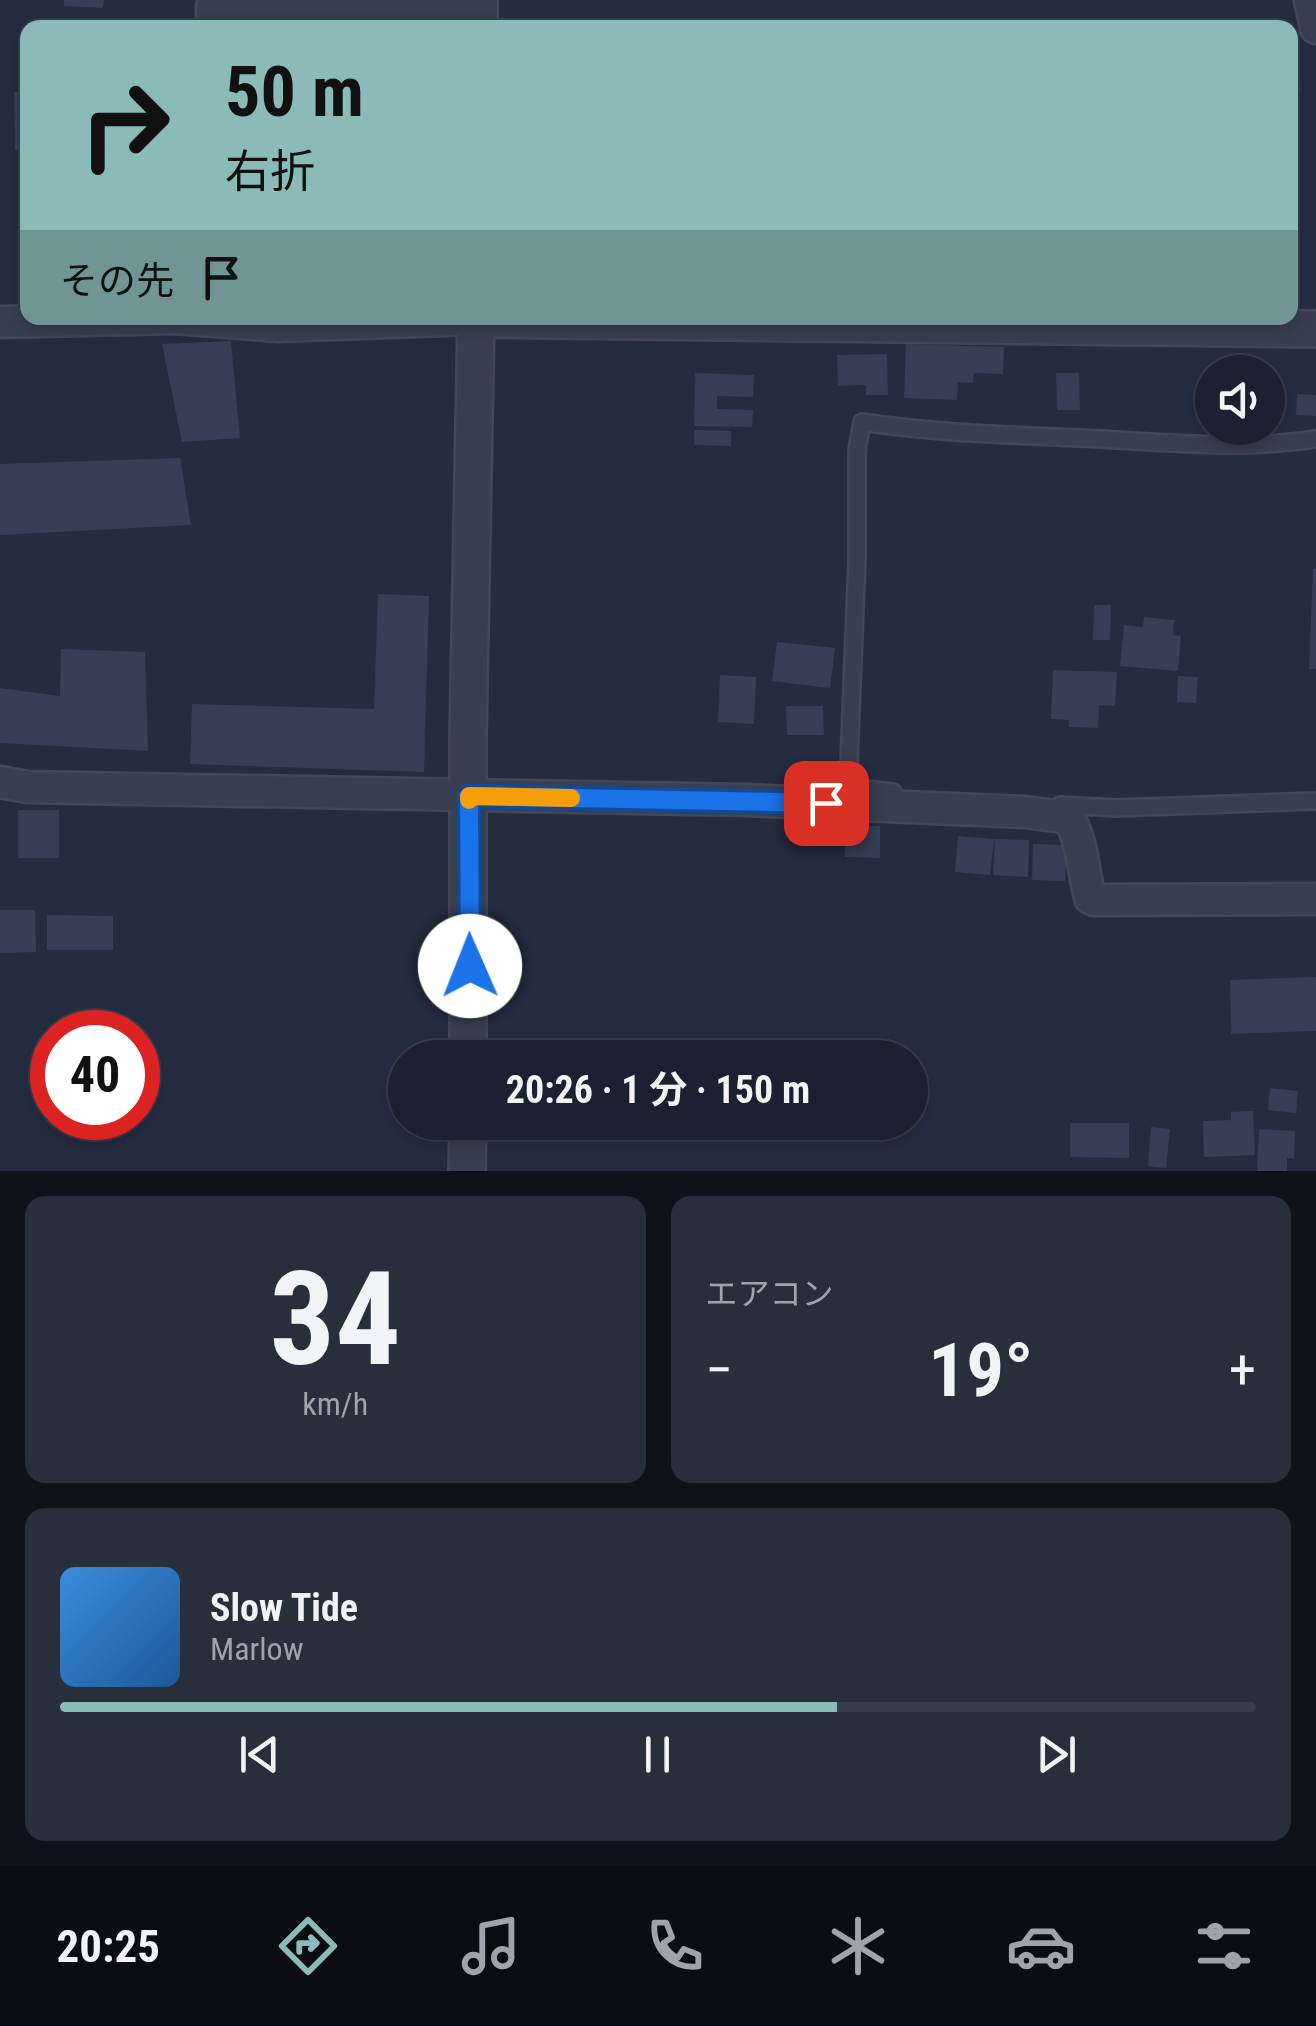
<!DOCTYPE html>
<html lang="ja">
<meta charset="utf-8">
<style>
:root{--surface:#1b2130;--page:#282e3c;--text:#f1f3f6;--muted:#a0a3ab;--line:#393e4c;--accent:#8bbbb9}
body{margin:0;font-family:"Roboto Condensed","Noto Sans JP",sans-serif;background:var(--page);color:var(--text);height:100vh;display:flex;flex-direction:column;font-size:38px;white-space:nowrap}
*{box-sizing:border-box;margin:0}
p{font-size:32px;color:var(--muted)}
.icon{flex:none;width:55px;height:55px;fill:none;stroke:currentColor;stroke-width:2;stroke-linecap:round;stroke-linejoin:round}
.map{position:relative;height:1171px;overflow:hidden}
.details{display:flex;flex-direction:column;gap:25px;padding:25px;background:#0f121a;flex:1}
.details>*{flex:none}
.hud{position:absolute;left:20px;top:20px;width:1278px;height:305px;border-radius:20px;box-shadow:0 5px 15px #0003,0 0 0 2px var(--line);background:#8bbbb9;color:#111;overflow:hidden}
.tools{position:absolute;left:1195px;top:355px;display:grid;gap:20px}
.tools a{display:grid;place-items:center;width:90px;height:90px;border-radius:50%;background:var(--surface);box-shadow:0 5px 15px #0003,0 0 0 2px var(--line);font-size:50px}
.speed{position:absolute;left:30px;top:1010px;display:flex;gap:20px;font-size:50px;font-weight:700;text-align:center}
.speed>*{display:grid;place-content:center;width:130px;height:130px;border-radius:50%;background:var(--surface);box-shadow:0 5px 15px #0003,0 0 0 2px var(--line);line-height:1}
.speed .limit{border:15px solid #d22;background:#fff;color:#111}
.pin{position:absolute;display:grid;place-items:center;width:85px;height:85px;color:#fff;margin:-42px;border-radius:20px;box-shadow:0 5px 15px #0006}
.me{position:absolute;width:110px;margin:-55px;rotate:359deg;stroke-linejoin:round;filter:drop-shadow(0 0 8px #0008)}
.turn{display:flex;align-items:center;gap:35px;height:210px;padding:0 40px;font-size:45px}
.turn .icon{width:130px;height:130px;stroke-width:2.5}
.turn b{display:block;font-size:70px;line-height:85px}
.then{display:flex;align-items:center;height:95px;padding:0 40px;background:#0003;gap:20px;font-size:38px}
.big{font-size:75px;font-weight:700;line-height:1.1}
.details .card{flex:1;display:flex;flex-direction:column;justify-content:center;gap:15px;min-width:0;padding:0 35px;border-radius:20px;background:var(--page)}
.details .dial{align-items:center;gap:0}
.dial b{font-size:130px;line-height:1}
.song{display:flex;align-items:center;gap:30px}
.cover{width:120px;height:120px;border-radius:15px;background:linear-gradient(135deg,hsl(210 70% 55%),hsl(210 70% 35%))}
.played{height:10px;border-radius:5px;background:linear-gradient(90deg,var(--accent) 65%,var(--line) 65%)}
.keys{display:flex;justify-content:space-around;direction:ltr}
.heat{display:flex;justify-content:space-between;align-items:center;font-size:55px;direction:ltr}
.details .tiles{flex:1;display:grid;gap:25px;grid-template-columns:1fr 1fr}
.card:last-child{grid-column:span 2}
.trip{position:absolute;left:388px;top:1040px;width:540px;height:100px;border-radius:50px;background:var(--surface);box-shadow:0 5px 15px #0003,0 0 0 2px var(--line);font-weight:700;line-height:100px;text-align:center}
.tab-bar{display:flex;height:160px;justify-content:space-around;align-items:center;background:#0b0d13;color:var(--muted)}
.tab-bar .icon{width:70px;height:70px}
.tab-bar .active{color:var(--accent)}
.tab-bar b{font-size:45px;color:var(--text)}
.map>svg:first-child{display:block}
</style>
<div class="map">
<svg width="1316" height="1171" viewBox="0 0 1316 1171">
<rect width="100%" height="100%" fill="#242c40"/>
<g fill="#363f56">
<path d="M64,0H104L103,8L64,6Z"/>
<path d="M1290,34H1294L1301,91H1290Z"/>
<path d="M14,92H28V150H15Z"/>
<path d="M231,341L240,438L182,442L162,344Z"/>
<path d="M906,344L1004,347L1003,374L974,373L973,383L958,382L957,400L904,398Z"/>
<path d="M887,354L888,395H866V385L838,386L837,355Z"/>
<path d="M695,373L754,375L753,397L717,396V409L753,410L752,427L694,426Z"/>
<path d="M1056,373H1079L1080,410H1057Z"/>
<path d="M1297,394L1316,395V416L1296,415Z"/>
<path d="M694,430L731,431V446L694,445Z"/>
<path d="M180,458L191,525L0,535V464Z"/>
<path d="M1313,569H1316V669H1309Z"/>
<path d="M378,594L429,596L424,772L190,764L192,704L374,709Z"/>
<path d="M1094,605H1111L1110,640H1093Z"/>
<path d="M1144,617L1174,620L1173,635L1181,636L1178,671L1120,666L1124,625L1143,627Z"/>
<path d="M777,642L835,648L830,688L772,681Z"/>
<path d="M61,649L145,652L148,751L0,743V688L60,696Z"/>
<path d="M1053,670L1117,672L1115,706L1099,705L1098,728L1069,727V720L1051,719Z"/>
<path d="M720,675L756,677L754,724L718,722Z"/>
<path d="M1178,676L1198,677L1196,703L1177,702Z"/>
<path d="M786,706H823L824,735H787Z"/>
<rect x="18" y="810" width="41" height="48"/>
<path d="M845,826H880V858L845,857Z"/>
<path d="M958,836L994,839L990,875L955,872Z"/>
<path d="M995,839L1029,840L1028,877L993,875Z"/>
<path d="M1033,844L1067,845L1065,881L1032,880Z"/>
<path d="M0,910H35L36,952L0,953Z"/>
<path d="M47,915L113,916V950H47Z"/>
<path d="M1316,977V1031L1231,1034L1230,980Z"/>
<path d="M1270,1088L1298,1091L1296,1113L1268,1110Z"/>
<path d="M1253,1111L1255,1155L1204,1157L1203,1121L1231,1120V1112Z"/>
<path d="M1070,1123H1129V1158L1070,1157Z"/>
<path d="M1151,1127L1170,1129L1166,1168L1148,1166Z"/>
<path d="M1259,1129L1295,1131L1294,1159L1287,1158V1171H1257Z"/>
</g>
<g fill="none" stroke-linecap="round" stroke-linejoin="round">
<defs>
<g id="service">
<path d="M893,792L848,787L857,559V450L862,422C941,434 1020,435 1100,439C1172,443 1245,450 1316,439"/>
<path d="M1060,805L1117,808L1316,801"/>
</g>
<g id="minor">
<path d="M1310,0L1316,28"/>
<path d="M212,28V7L453,11V0"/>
<path d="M0,322L174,318L278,326L476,319"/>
<path d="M0,782L27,787L746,800L1025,812L1069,818C1083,843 1083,870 1090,898L1094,900L1316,899"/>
</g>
<g id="tertiary">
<path d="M479,28V0"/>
<path d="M476,319L1316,329"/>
<path d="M468,1058V738L476,318"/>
<path d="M467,1171L468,1122"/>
</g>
</defs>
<use href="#service" stroke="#424859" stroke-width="20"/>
<use href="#minor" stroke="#424859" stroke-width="35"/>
<use href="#tertiary" stroke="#424859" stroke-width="40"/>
<use href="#service" stroke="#383f50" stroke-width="15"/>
<use href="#minor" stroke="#383f50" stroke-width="30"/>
<use href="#tertiary" stroke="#383f50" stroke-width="35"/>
</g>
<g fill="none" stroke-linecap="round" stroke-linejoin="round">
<defs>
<path id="route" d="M470,966L469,796L826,803"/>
</defs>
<use href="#route" stroke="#114b97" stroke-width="25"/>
<use href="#route" stroke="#1a73e8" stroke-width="18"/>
<path stroke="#f59e0b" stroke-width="18" d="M469,800V796L571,798"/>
</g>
</svg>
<div class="tools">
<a><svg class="icon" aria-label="sound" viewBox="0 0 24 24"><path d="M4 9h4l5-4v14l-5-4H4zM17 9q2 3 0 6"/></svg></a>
</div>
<div class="speed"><div class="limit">40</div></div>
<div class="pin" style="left:826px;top:803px;background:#d93025"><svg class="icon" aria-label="arrive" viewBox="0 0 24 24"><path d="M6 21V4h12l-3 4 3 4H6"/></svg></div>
<svg class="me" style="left:470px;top:966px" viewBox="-20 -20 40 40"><circle r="19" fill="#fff"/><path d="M0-13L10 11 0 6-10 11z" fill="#1a73e8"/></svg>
<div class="trip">20:26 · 1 分 · 150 m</div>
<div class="hud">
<div class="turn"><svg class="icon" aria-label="right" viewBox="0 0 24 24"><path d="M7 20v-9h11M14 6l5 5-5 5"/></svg><div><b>50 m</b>右折</div></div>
<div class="then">その先<svg class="icon" aria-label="arrive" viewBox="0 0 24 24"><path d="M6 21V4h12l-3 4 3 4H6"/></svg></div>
</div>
</div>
<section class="details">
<div class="tiles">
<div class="card dial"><b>34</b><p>km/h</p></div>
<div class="card"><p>エアコン</p>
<div class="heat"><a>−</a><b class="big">19°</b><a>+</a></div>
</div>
<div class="card">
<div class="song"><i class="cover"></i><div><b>Slow Tide</b><p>Marlow</p></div></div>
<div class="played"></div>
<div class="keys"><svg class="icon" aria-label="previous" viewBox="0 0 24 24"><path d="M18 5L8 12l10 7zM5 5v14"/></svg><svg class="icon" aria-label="pause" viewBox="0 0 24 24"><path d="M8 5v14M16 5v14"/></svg><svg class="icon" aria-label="next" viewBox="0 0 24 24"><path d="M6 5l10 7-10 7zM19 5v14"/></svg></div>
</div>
</div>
</section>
<nav class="tab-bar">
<b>20:25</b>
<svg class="icon active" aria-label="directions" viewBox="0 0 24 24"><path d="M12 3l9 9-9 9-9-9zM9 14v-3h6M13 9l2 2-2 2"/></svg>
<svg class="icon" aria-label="music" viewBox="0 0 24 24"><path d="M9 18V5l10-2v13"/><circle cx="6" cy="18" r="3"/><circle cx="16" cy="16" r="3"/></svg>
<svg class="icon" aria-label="phone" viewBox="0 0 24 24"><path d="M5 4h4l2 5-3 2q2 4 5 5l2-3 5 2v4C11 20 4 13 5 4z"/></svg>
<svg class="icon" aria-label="climate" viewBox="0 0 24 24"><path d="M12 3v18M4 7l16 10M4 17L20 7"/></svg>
<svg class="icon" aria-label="car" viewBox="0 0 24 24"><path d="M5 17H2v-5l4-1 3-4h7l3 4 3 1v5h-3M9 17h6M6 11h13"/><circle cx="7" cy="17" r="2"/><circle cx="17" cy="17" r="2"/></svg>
<svg class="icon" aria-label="filters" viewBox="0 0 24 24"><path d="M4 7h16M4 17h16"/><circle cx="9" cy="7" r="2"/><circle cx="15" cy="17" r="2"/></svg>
</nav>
